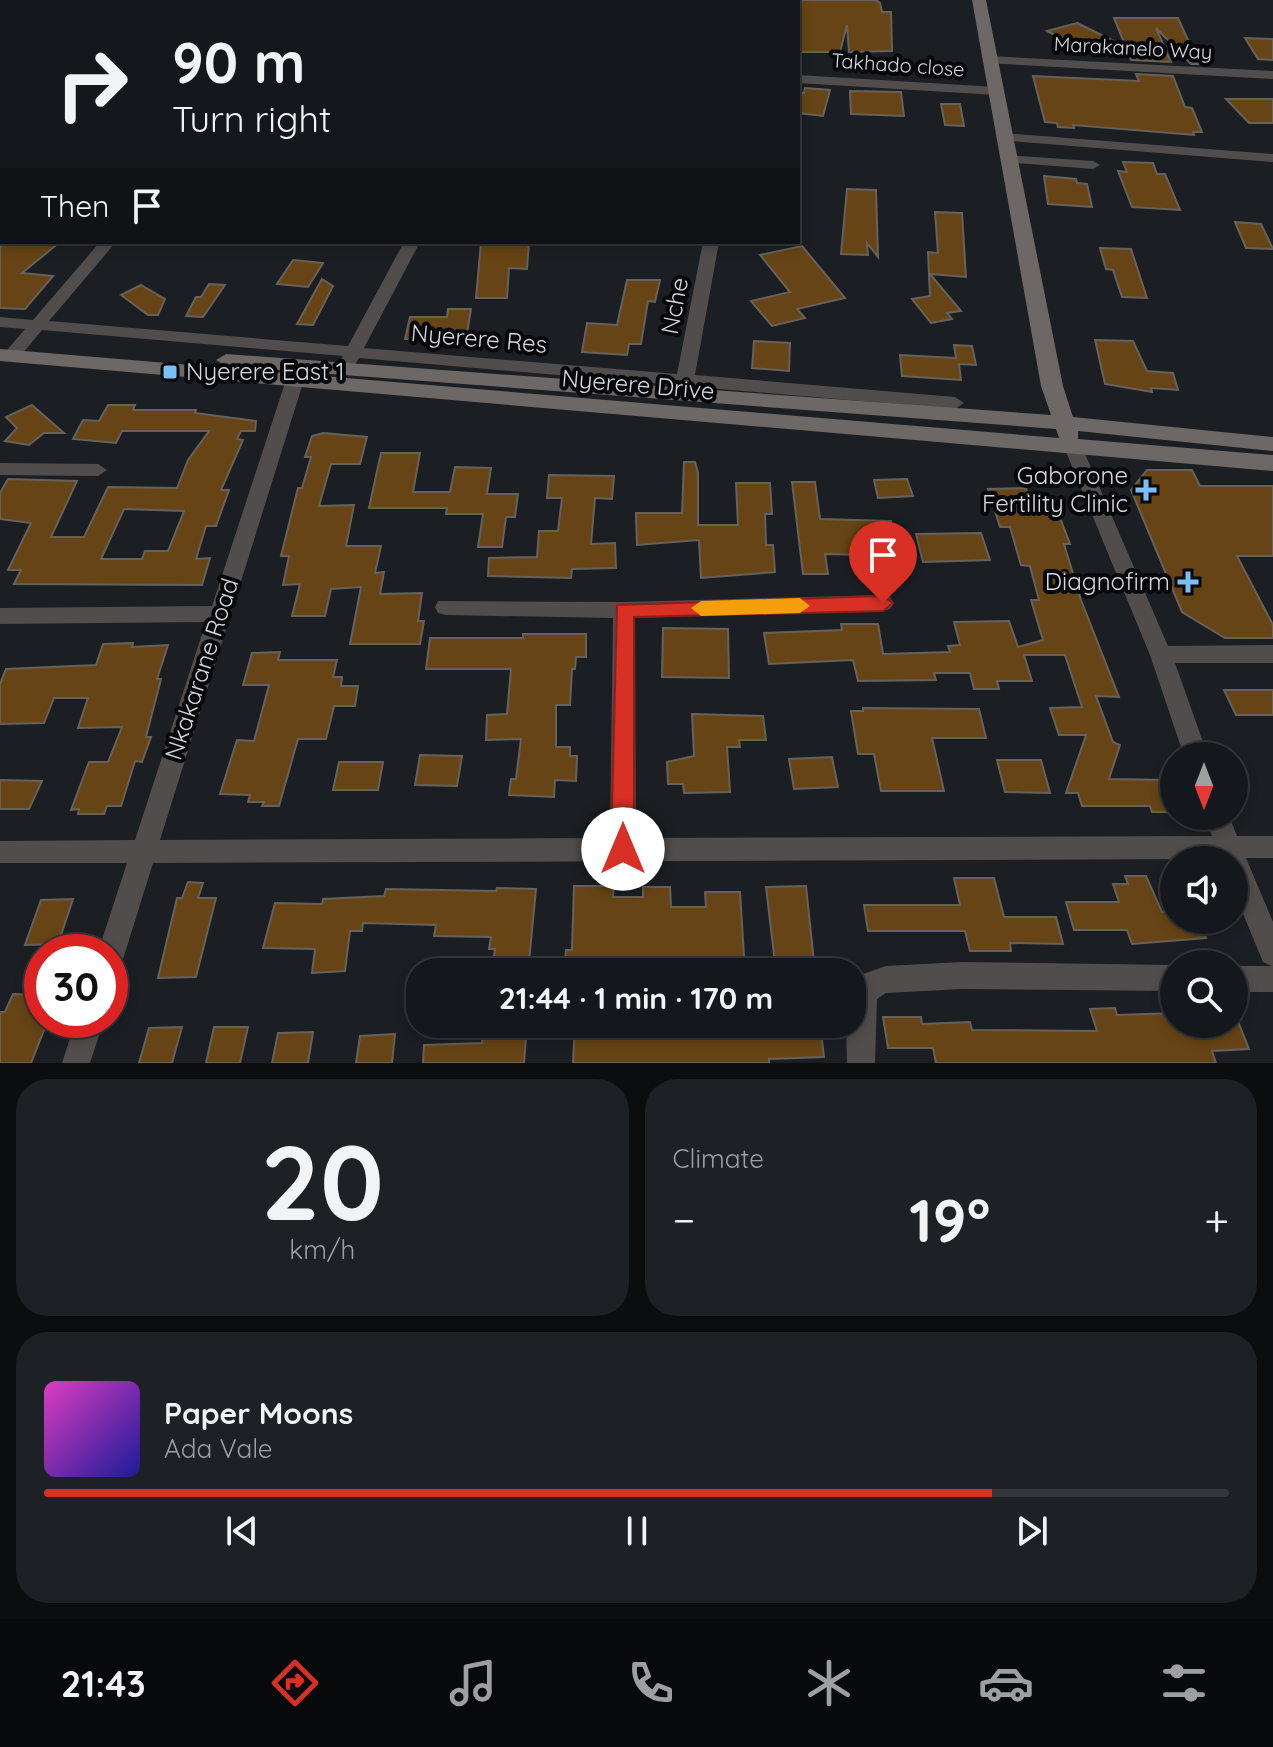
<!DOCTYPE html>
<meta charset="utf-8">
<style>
:root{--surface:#14171b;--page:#1d2024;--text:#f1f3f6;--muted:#9d9fa3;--line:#33363a;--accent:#d93025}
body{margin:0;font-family:Quicksand,sans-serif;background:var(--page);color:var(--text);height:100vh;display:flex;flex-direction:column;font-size:30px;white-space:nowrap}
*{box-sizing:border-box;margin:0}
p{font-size:26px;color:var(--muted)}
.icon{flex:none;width:44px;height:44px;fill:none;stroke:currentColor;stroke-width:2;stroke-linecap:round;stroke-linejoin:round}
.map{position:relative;height:1063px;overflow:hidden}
.drawer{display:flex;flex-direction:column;gap:16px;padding:16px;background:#0b0d0f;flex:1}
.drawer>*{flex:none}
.hud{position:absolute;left:0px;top:0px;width:800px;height:244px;box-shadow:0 4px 12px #0003,0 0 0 2px var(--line);background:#14171b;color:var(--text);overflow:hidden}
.needle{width:52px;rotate:180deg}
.buttons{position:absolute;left:1160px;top:742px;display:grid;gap:16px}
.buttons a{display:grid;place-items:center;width:88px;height:88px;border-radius:50%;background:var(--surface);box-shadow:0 4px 12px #0003,0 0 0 2px var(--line);font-size:40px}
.speed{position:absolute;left:24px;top:934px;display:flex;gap:16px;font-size:40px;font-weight:700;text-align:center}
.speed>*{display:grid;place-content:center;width:104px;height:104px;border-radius:50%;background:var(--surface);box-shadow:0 4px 12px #0003,0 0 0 2px var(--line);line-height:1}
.speed .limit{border:12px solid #d22;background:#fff;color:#111}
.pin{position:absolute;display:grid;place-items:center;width:68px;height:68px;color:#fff;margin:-82px -34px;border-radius:50% 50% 50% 0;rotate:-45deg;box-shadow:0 0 8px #0007}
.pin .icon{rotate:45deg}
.me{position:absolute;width:88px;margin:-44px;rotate:0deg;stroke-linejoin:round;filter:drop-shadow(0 0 6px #0008)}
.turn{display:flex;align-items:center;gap:28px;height:168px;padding:0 40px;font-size:36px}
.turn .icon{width:104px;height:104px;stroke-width:2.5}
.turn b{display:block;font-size:56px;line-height:68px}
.then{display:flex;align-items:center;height:76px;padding:0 40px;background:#0003;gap:16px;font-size:30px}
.big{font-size:60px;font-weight:700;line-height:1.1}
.drawer .tile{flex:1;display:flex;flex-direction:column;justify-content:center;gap:12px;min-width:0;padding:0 28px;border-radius:32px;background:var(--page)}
.drawer .dial{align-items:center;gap:0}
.dial b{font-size:104px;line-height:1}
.song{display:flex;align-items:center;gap:24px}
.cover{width:96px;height:96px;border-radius:12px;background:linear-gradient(135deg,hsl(310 70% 55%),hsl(240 70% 35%))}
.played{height:8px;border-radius:4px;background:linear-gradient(90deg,var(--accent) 80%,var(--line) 80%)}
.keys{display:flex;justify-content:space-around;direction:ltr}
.heat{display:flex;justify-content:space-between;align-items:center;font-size:44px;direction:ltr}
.drawer .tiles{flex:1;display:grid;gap:16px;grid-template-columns:1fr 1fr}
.tile:last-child{grid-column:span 2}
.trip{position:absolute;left:406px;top:958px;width:460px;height:80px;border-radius:32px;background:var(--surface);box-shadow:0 4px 12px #0003,0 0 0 2px var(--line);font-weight:700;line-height:80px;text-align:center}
.tab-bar{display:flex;height:128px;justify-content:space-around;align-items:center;background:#08090b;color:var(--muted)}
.tab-bar .icon{width:56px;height:56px}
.tab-bar .current{color:var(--accent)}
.tab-bar b{font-size:36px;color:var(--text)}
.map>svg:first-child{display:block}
</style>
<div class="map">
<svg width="1273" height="1063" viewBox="0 0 1273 1063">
<rect width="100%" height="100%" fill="#1b1f24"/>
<g fill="#664415" stroke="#67615b" stroke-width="2" fill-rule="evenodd">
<path d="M798,0H876L880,3L882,12H891L892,51L849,52L847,25L840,52H798Z"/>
<path d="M1114,18H1178L1199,64H1191L1156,28L1171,62L1131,60Z"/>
<path d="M1077,23L1114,41L1083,50L1047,31Z"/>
<path d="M1245,38L1273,39V60L1258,59Z"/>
<path d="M1136,74L1173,76L1185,107L1192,108L1202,132H1193L1194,135L1073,125L1074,128L1058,127L1057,123L1045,122L1033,76L1139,81Z"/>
<path d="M805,88L830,90L823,116L798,113V92L804,93Z"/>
<path d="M850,91L901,92L904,116L851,114Z"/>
<path d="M1226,99H1273V123H1249Z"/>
<path d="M941,104H960L964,126L945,125Z"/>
<path d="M1123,162L1153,163L1157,174H1165L1180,210L1132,207L1118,171L1127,172Z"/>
<path d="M1044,176L1076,179L1077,183L1087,184L1092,207L1048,204Z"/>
<path d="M847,189L876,190L878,257L867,243L868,255L841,254Z"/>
<path d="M935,212L962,213L966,277L930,274L961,311L947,313L952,319L931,323L912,299L930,296L928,252L938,253Z"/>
<path d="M1235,222L1261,224L1273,249L1246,248Z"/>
<path d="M6,242H60L22,273L53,276L25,309L0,308V247Z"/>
<path d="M481,242H529L527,269L509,268L507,298H476Z"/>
<path d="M802,246L845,298L797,309L805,318L772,326L751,301L790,292L760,255Z"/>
<path d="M1100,248L1131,249L1147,298L1122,297L1113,270L1106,269Z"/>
<path d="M293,260L323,263L308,287L277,284Z"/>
<path d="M322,279L333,286L313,325L297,324Z"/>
<path d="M627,280H660L655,302L648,301L641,344H629L627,355L582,352L587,323L617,325Z"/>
<path d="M209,284L225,285L203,317L186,316L196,297H201Z"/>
<path d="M141,285L165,299L158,315H148L121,295Z"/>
<path d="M448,309H471L467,334H463L462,339H405L410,317H447Z"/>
<path d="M1095,340L1133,341L1147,371L1173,373L1178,390L1151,388L1152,392L1105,384Z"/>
<path d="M754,341L790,343L789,371L752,368Z"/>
<path d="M954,345L972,346L976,365L959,364L961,380L902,376L900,355L956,358Z"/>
<path d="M32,405L64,433H44L29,445L5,441L17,428L6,417Z"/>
<path d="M108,405H135L133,410H196L195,413L256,421L255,431H241L237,439L243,440L221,490H229L216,526H206L196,559L210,558L202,585L14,584L21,570H8L31,523L0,519V493L8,479L77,481L51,537H84L108,487L177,488L188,460L209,431H122L116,443L73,439L83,420L99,421ZM124,509L184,511L168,551H145L142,559H101Z"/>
<path d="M323,433L367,437L360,464H331L319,506L354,505L346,546H381L375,573L384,572L380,594L422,593L418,621H424L420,644H350L361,587L331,589L325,616H292L300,584L283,585L289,556H281L298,488H302L311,457H305L312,436Z"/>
<path d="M381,453H420L413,492H450L455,467L491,468L487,494H518L515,517H506L502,547H478L483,514H446L447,508H369Z"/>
<path d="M684,462H695L698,473V525H738L736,483H770L772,514H765L766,545H773L775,572L701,578L699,540L637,545L636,513H682Z"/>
<path d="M1147,470H1192L1200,486H1273V556H1237L1273,625V638H1225L1182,612L1131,490Z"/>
<path d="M549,475L614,476L612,499L595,498L591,544L615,543L616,568L572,569L571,578L488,576L489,558L537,557L539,531H558L562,498H547Z"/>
<path d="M907,479L913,496L878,498L874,480Z"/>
<path d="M792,482H815L820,519L891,521L895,545L868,544L869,555L825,554L828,574H803Z"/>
<path d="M1026,488L1030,502H1054L1070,544H1064L1081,600L1119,697L1096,696L1113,742L1120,745L1109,779L1168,780L1174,812H1152L1150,806H1082L1078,793H1066L1086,735H1059L1050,708L1082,707L1065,655H1024L1032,681H997L999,689H974L970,673H934L936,680L858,681L853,660L769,664L764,633L842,630L841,624H878L883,654L950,652L948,646L960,645L954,622L1009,621L1018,647L1043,640L1031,600H1039L1030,566L1021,565L1010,527H1000L988,489Z"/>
<path d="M981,533L990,560L923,562L916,534Z"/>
<path d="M663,628L728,629L729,678L662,677Z"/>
<path d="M523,634H586V657H576L575,669H572L570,705H556V747H570V756H577L576,781L555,780L554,797L509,795L511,779H516L521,739L486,740L487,715L507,714L511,669H426L430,638H523Z"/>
<path d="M133,643L132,647L168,645L157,679H161L146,737H151L142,762L135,761L121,806H107L104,814H78L79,809L71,810L89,762H108L122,727L78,728L88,698H54L44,723L0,724V684L6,669L96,665L103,644Z"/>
<path d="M280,652L278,660H337L333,677H342L341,686H358L355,706H334L326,739H298L279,806H262L264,802H248L250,795L220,794L237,740L254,741L269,685H243L252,653Z"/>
<path d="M1224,690H1273V715H1236Z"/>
<path d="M863,708L979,709L986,738H932L944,791H881L874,754H858L851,711H863Z"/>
<path d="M692,714L763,716L766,740H739L740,747H727L730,792L684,793L683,784H668L667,762L694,756Z"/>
<path d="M420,755L462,756L457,786L415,785Z"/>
<path d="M832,757L838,787L794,789L789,759Z"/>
<path d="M997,760H1041L1050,793L1005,792Z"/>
<path d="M339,762H383L378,790H333Z"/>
<path d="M0,780L42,781L29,809H0Z"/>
<path d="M1125,876H1146L1162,912L1174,911V920H1199L1206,938L1132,944L1127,930H1074L1066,902H1119L1113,884H1128Z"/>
<path d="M954,878H994L1004,917H1056L1063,944L1010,943L1011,951H970L965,931H868L864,905H960Z"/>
<path d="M188,882L203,883L198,898H216L196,977L158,978L177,898H182Z"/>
<path d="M574,886H614L613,897H643V887H670L671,907H706L705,892H740L745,972H564L566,950H572Z"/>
<path d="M806,886L815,972H776L766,887Z"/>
<path d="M497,888L536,889L528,972L492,971L495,949H489L491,937L434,936L436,925L363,923L362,931H350L345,971L312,973L315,949L263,948L275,903L322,904L323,899L384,896L386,889L496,891Z"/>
<path d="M73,899L58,944L25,945L41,900Z"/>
<path d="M13,994L42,995V1020H48L31,1063H0V1012H5Z"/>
<path d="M1115,1008L1117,1015L1174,1013V1024H1239L1249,1049L1212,1051L1216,1063H936L933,1048H888L883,1017H921L922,1024L970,1022L972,1030L1097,1031L1090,1009Z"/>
<path d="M484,1024H500L499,1038H526L524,1063H423L424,1045L482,1043Z"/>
<path d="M575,1024H820L824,1057L769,1059V1063H573Z"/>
<path d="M182,1027L172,1063H139L149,1028Z"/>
<path d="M214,1027H248L240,1063H206Z"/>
<path d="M313,1032L308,1063H272L278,1033Z"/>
<path d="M395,1034L392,1063H356L360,1036Z"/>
</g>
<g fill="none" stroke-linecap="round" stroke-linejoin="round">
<g fill="#514d4c" fill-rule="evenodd">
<path d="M25,0H37L23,2Z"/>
<path d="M276,0H288L275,2Z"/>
<path d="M556,0H568L555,2Z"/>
<path d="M990,56L1273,71V79L986,63V57Z"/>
<path d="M798,75L996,87L1002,91L996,95L798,83Z"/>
<path d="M1003,133L1273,154V162L998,140L996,137Z"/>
<path d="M1007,155L1093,161L1100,165L1093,169L1002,162V156Z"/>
<path d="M100,242H116L49,321L348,346L404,242H420L364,348L677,374L703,242H719L695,375L955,397L964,403L955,409L359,358L354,366L348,367L339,362L343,356L42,330L17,360H5L2,356L25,329L0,327V317L33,320Z"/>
<path d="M294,378L303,383L160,840L610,838L613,618L446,615L438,613L435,607L438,601L624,602L883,595L890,597L894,603L890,609L883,611L635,618L636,838L1212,836L1205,816H1229L1237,836H1273V858H1246L1273,922V992H1234V966H1272L1263,962L1234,892V860L1220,859L153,863L124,956L120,965L110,969V952H98L127,863H0V841L135,840L206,622L0,624V608L212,606L285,383Z"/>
<path d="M1073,441L1082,447L1168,646L1273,645V663H1175L1208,756H1184L1150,655L1064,447Z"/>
<path d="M0,463L98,464L107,470L98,476L0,475Z"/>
<path d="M962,962L1174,965V991L962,989L886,993L877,999L875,1063H847L846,1024H852V991L860,975L886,966Z"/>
<path d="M76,1020H104L90,1063H62Z"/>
</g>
<path fill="#6d6765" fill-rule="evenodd" d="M972,0H986L1063,386L1073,417L1273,437V451L1078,431V439L1273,455V471L0,361V349L1059,438L1056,429L226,366L216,360L226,354L1051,415L1041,386Z"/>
</g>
<path fill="#d93025" stroke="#8d1f18" stroke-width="2" d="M883,596L893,603L883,611L634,617V849L631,856L623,859L615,856L611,849L617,605Z"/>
<path fill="#f59e0b" d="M800,598L810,606L800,613L701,616L691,608L701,601Z"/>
<g fill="#79bff8" stroke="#07080b" stroke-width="3">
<rect x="162" y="364" width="16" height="16" rx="4"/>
<path d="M1142 478h8v8h8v8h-8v8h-8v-8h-8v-8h8z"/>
<path d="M1184 570h8v8h8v8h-8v8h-8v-8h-8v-8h8z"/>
</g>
<g text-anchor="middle" stroke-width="8" stroke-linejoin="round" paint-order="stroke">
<g font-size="20" fill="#d5d8dc" stroke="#07080b">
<text transform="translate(1133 48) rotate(3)" y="7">Marakanelo Way</text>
<text transform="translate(898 65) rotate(4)" y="7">Takhado close</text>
</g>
<g font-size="24" fill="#d5d8dc" stroke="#07080b">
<text transform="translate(675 306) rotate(-79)" y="8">Nche</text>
<text transform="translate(479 339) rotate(5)" y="8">Nyerere Res</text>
<text transform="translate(638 385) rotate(5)" y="8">Nyerere Drive</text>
<text transform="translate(202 669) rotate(-72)" y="8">Nkakarane Road</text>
</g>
<g font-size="24" fill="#d5d8dc" stroke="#07080b" text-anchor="end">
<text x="186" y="380" text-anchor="start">Nyerere East 1</text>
<text x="1128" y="484">Gaborone<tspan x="1128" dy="28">Fertility Clinic</tspan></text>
<text x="1170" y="590">Diagnofirm</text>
</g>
</g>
</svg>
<div class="buttons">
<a><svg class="needle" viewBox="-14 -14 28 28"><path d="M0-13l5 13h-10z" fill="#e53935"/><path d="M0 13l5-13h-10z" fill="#9d9fa3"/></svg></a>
<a><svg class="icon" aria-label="sound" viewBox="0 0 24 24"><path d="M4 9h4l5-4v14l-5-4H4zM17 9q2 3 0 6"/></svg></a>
<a><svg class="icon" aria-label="search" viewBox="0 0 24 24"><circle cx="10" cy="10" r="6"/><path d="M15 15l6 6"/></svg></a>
</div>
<div class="speed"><div class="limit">30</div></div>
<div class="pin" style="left:883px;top:603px;background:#d93025"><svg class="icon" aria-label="arrive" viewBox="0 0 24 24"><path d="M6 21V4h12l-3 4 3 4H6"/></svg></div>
<svg class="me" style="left:623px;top:849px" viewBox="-20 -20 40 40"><circle r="19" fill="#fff"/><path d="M0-13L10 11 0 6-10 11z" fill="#d93025"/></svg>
<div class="trip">21:44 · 1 min · 170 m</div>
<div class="hud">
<div class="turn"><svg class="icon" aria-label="right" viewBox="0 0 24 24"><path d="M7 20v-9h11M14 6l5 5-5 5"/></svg><div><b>90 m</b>Turn right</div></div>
<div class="then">Then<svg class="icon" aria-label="arrive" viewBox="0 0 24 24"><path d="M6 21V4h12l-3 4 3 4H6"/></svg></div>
</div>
</div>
<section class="drawer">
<div class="tiles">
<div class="tile dial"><b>20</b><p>km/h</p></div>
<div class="tile"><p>Climate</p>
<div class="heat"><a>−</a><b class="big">19°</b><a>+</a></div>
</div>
<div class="tile">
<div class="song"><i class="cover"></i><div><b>Paper Moons</b><p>Ada Vale</p></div></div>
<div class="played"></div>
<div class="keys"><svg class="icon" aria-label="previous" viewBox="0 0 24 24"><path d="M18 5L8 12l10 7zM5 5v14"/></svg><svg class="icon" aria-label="pause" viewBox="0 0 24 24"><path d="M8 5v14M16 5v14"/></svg><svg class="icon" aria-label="next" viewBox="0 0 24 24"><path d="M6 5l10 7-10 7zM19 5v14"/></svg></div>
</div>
</div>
</section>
<nav class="tab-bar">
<b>21:43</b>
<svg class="icon current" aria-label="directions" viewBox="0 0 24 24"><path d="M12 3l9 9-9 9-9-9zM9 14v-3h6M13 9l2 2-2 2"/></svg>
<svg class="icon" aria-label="music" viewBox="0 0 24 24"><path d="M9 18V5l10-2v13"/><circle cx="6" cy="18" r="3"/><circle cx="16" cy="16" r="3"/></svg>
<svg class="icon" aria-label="phone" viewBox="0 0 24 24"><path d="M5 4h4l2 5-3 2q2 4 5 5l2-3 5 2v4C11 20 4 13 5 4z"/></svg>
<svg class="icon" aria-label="climate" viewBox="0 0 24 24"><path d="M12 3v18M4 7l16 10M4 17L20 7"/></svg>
<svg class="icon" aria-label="car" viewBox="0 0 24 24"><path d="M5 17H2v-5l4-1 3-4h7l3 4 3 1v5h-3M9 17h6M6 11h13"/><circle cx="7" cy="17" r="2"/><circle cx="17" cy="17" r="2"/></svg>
<svg class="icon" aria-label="filters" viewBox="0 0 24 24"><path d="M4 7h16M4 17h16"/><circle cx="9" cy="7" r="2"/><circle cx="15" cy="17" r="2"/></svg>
</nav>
